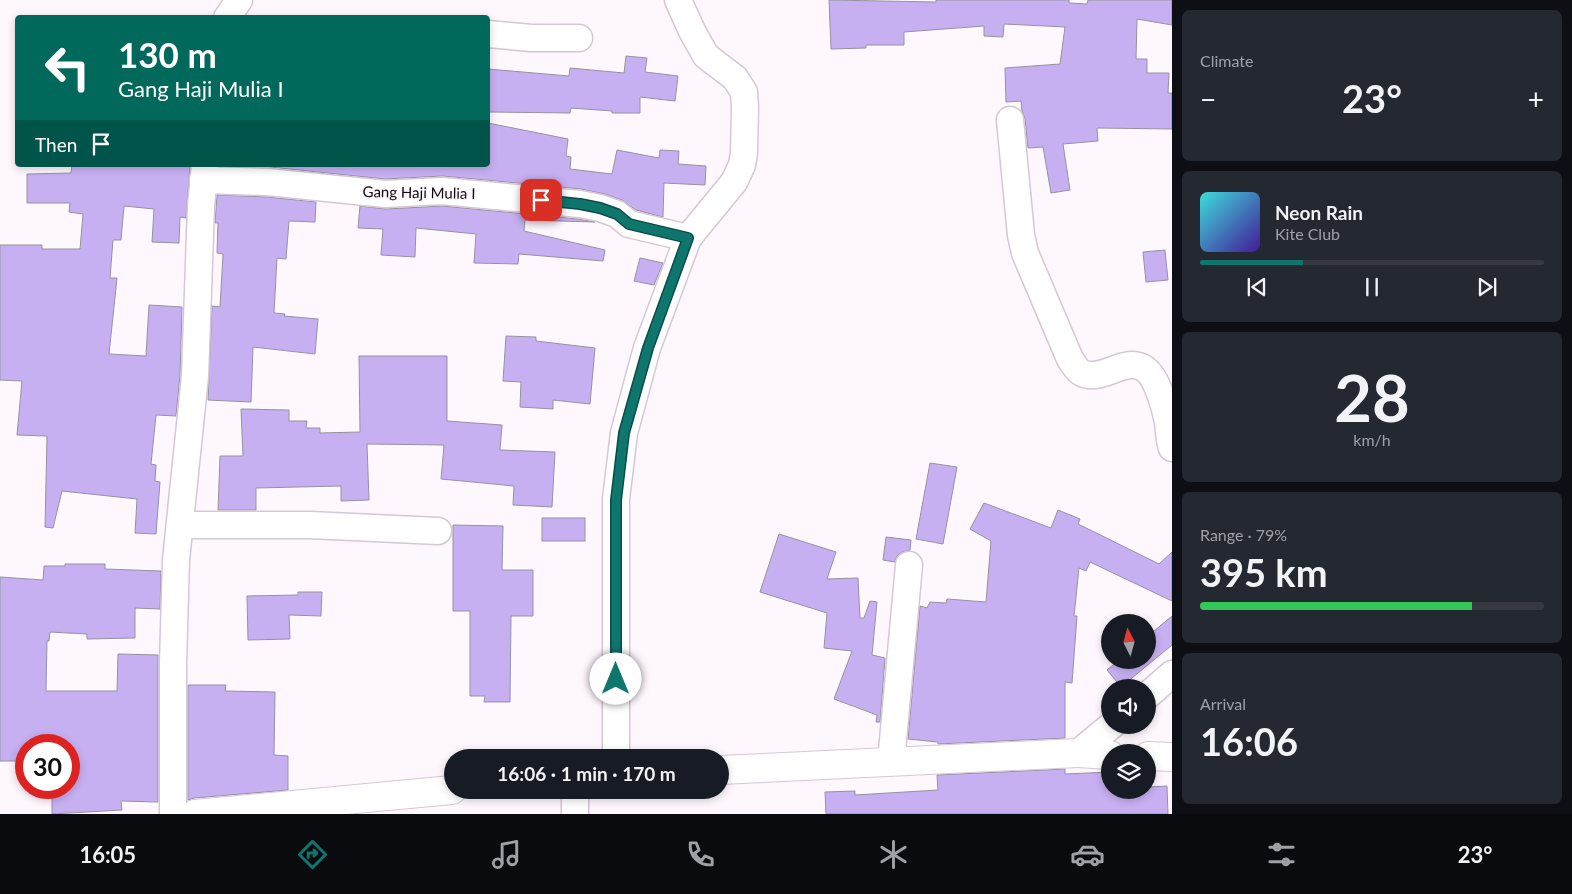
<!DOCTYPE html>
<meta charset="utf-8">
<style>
:root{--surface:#171b24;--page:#242831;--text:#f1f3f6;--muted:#9ea1a6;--line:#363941;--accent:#0f766e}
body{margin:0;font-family:Lato,sans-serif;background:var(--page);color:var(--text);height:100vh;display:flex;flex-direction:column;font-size:19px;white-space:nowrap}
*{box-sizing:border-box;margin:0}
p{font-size:16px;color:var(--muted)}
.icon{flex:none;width:28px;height:28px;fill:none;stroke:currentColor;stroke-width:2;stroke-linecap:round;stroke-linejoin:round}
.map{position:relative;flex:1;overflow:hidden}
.side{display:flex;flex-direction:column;gap:10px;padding:10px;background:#0d0f14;width:400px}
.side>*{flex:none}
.guide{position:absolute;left:15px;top:15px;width:475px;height:152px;border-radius:5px;box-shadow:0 2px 8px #0003;background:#00695c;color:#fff;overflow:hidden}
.needle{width:32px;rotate:354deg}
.controls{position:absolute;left:1101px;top:614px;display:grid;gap:10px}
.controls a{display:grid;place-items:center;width:55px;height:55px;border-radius:50%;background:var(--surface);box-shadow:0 2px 8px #0003;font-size:25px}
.speed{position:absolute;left:15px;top:734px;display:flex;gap:10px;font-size:25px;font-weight:700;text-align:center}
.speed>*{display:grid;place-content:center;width:65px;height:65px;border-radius:50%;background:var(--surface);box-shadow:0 2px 8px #0003;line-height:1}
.speed .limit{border:8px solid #d22;background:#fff;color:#111}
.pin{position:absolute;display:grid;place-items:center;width:42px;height:42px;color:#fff;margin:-21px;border-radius:10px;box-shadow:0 2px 8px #0006}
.me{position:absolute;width:55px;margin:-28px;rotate:0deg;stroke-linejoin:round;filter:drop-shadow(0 0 4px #0008)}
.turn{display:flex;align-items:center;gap:18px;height:105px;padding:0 20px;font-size:22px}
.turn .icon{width:65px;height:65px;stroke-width:2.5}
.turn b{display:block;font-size:35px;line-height:42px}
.then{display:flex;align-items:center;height:48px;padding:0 20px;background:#0003;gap:10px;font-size:19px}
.big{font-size:38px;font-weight:700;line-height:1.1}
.side .card{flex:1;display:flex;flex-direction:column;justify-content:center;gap:8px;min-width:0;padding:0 18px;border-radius:8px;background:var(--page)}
.side .dial{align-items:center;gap:0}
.dial b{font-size:65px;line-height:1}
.song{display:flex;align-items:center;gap:15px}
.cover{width:60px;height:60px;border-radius:8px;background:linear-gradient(135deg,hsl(180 70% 55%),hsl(260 70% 35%))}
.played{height:5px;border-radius:2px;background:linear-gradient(90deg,var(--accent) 30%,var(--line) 30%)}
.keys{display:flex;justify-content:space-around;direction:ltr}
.heat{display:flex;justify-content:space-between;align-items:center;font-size:28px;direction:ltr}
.charge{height:8px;border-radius:4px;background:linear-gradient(90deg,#34c759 79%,var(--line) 0)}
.trip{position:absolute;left:444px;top:749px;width:285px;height:50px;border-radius:25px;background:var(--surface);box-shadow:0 2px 8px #0003;font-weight:700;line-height:50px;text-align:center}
.menu{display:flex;height:80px;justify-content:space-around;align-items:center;background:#090b0e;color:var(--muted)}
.menu .icon{width:35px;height:35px}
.menu .current{color:var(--accent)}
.menu b{font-size:22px;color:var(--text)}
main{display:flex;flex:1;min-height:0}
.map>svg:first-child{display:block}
</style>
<main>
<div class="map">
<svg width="1172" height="814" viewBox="0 0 1172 814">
<rect width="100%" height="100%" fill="#fef8fe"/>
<g fill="#c7b0f2" stroke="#9691a1">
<path d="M829,0L936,2V0H1069V3L1087,4L1088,0H1172V25L1137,19L1136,59H1147V73H1169L1168,93H1172V129L1097,128L1098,141L1063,144L1070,190L1051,193L1043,147L1028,148L1025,119L1022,111L1021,101L1006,102L1005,68L1060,64L1065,27L1004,24L1003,37L984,36V26L904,32V45H866V48L831,49Z"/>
<path d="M626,56L647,58L645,72L678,76L675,101L640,97V113H612V111L571,108L570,113L488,112V69L569,76L570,68L624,73Z"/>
<path d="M488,123L568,139L566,156L571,157L570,169L612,174L617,150L659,158L660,150L679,151L678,164L706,166L705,185L664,183L663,217L636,210L622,200L605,194L581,189L443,176L385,179L270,167L220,165H488Z"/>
<path d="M72,165H190L186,218L180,217L179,243L152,242L154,209L124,206L121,240H113L110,278H117L109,354L146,356L149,305L182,307L180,375L176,416L156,415L151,464L156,465L155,481L160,482L156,534L135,533L137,499L62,491L53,528L45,527L47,436L17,435L22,381L0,380V245H42V249H80L83,214L69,212L70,203H27V174L71,173Z"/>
<path d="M217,195L267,197L316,202L315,222L289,221L286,259L277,258L274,313L285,314L284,316L318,319L315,354L253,347L251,402L208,400L212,306L220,307L223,254L217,253L218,223H215Z"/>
<path d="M360,206L386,209L442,206L578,219L595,222L525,220L524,231L605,250L603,261L519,254L518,264L474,263L476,234L416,228L415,257L381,255L383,229L358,228Z"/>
<path d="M1165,250L1168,280L1146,282L1143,252Z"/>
<path d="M640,258L663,263L654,285L634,281Z"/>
<path d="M506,336L536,337V341L595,348L590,404L553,400V409L520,407L521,382L503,381Z"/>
<path d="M359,356H447V421L502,425L500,450L555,452L552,507L513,505L514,486L441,479L444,445L367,444L369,500L341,501V486L256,488V510H218L220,456H243L241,409L289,410V421H307L306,428H320V433L360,432Z"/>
<path d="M930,463L957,467L943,544L916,539Z"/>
<path d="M984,503L1051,528L1058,510L1080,519L1078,524L1159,564L1172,552V601L1090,562L1086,571L1079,568L1074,616H1077L1072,683L1065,682V738L938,744V742L908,739L920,606L927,608L930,602L946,603L947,599L986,602L991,541L970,529Z"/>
<rect x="542" y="518" width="43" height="23"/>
<path d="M453,525L503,526L502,570H533V616H511L510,702H484L485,696H470V611H453Z"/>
<path d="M779,534L836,552L827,579L858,578L860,618H864L870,601L877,602L872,655L885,658L880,722H876L877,715L834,699L852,651L824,648L827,613L760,592Z"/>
<path d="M886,537L911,540L910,550L902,552L897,556L895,562L883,560Z"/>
<path d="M65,564H105V569L161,571L160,609L135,608V638L87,639V634L50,632L49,641H47L46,691H117L118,654L158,655V802L121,801L122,810L52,814V788H69V745H26V761H0V577L43,580L44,566H65Z"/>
<path d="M298,592H322L321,616L289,615L290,639L248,640L247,596L298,595Z"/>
<path d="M1172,616V645L1121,687L1107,670L1119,660H1148V636Z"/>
<path d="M188,685H226L225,691L275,692L274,755L288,756V790L194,798L188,800Z"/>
<path d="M1065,769V774L1110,772V790H1148V787L1167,786L1168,814H826L825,792L855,791V795L938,790L937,775Z"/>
</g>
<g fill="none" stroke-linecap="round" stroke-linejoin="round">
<defs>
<g id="minor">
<path d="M227,18L239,0"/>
<path d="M488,34L531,38H579"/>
<path d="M1010,120L1021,235L1025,253L1070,359C1073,363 1077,371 1082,373C1102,383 1126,355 1145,369C1157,377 1165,408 1168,422C1169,430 1169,440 1172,448"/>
<path d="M203,180L268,182L385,194L442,191L580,204L600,208L617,214L629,224L688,238"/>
<path d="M180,525H310L438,531"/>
<path d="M1148,695L1172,674"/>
<path d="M1078,753L1112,725"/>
<path d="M616,758V499L624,433L647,348L688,238L734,182L742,165L744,153L745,107L744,92L735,78L706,56L692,31L678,0"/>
<path d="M891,762L909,565"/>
<path d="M173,814V663L176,560L195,376L201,206L205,165"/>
<path d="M575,814V790"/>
</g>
<g id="tertiary">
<path d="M1078,753L1110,755"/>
<path d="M1148,756L1172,757"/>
</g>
<g id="secondary">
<path d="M720,770L1078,753"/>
<path d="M195,814L452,790"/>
</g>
</defs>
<use href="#minor" stroke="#d5c7d4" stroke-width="29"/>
<use href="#tertiary" stroke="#d5c7d4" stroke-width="30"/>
<use href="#secondary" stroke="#d5c7d4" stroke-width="30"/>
<use href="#minor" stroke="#fff" stroke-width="26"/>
<use href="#tertiary" stroke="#fff" stroke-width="28"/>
<use href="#secondary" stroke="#fff" stroke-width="28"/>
</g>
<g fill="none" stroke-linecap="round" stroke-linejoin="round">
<defs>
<path id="route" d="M541,200L580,204L600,208L617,214L629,224L688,238L648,348L624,433L616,500V679"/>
</defs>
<use href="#route" stroke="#0a4d48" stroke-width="12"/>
<use href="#route" stroke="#0f766e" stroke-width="9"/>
</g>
<g text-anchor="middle" stroke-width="4" stroke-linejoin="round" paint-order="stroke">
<g font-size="15" fill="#0f0a0f" stroke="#fef8fe">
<text transform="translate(419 193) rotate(1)" y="5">Gang Haji Mulia I</text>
</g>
</g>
</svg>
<div class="controls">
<a><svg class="needle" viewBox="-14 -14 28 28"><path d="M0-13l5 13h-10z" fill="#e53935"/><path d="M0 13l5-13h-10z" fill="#9ea1a6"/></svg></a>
<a><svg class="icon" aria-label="sound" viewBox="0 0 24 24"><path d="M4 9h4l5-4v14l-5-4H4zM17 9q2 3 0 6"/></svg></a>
<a><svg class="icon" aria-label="layers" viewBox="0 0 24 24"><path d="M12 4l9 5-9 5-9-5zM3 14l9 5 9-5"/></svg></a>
</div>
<div class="speed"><div class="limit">30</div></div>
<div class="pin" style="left:541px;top:200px;background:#d93025"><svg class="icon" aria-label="arrive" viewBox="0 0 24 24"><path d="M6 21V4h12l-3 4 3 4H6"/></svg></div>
<svg class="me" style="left:616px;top:679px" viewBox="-20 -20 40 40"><circle r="19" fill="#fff"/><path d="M0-13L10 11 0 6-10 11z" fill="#0f766e"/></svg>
<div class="trip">16:06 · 1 min · 170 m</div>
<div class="guide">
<div class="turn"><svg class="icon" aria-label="left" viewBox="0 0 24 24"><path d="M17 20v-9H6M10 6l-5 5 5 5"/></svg><div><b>130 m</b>Gang Haji Mulia I</div></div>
<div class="then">Then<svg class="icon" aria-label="arrive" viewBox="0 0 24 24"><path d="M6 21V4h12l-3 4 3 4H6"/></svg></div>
</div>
</div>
<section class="side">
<div class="card"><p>Climate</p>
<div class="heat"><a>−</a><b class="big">23°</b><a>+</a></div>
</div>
<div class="card">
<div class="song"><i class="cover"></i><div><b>Neon Rain</b><p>Kite Club</p></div></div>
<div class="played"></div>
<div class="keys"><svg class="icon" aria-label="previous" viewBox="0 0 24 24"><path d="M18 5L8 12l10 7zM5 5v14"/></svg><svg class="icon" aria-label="pause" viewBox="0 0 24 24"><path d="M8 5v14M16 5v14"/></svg><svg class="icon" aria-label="next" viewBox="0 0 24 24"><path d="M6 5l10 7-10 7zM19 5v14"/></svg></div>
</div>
<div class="card dial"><b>28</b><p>km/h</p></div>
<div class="card"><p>Range · 79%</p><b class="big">395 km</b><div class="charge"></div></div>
<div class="card"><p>Arrival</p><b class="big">16:06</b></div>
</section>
</main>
<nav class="menu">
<b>16:05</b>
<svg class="icon current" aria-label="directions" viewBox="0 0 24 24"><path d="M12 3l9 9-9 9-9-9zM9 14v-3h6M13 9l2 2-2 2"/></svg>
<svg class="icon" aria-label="music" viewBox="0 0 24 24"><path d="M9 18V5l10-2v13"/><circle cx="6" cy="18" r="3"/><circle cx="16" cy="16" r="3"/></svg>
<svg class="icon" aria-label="phone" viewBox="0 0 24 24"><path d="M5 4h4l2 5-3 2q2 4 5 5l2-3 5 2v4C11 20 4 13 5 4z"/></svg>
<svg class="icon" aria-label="climate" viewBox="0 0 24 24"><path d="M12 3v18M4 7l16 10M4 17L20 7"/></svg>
<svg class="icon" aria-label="car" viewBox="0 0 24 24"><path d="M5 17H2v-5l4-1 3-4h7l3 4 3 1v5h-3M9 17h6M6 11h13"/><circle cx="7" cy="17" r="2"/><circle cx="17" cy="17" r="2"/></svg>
<svg class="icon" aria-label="filters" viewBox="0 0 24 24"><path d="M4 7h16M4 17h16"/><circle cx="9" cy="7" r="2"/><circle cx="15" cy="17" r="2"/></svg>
<b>23°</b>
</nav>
